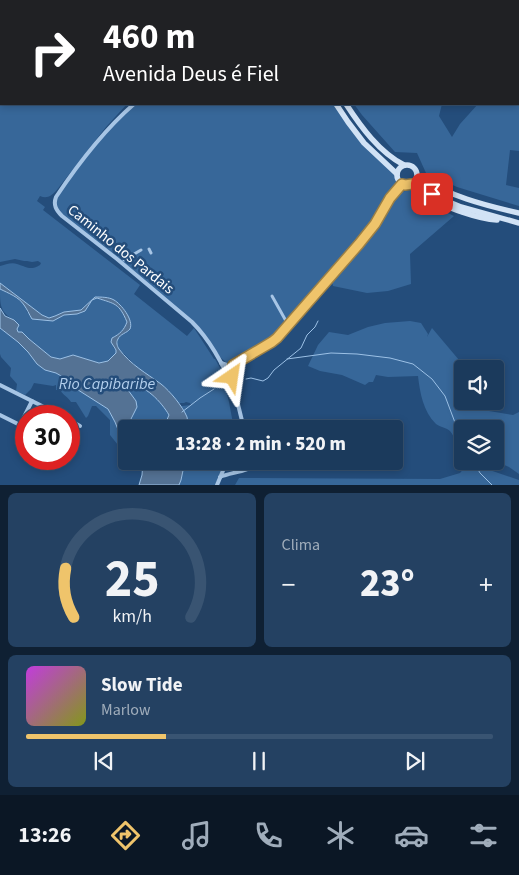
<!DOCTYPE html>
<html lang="pt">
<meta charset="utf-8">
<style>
:root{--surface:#1b3a5c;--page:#244162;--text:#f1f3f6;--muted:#a0adbb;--line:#395472;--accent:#efc46b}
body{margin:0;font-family:"Source Sans 3",sans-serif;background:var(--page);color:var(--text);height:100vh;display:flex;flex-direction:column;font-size:19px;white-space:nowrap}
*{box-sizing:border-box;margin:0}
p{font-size:16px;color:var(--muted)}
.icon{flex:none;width:28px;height:28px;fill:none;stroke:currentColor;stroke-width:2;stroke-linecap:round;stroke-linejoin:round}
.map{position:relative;height:485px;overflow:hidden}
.drawer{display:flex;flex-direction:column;gap:8px;padding:8px;background:#0f2033;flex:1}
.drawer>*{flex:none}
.top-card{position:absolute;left:0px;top:0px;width:520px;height:105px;box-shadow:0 2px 8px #0003,0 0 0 1px var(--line);background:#202124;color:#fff;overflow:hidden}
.buttons{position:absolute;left:454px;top:360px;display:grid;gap:10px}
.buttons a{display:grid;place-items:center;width:50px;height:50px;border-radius:5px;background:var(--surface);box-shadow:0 2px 8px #0003,0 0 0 1px var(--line);font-size:25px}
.speed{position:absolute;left:15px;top:405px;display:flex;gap:10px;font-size:25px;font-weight:700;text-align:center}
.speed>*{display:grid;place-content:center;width:65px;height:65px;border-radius:50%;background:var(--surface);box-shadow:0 2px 8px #0003,0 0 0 1px var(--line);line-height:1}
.speed .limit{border:8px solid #d22;background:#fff;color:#111}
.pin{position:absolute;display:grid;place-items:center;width:42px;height:42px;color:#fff;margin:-21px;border-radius:10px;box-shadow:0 2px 8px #0006}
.me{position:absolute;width:55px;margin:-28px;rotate:32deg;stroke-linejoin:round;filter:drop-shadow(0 0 4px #0008)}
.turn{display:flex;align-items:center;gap:18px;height:105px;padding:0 20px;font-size:22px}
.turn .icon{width:65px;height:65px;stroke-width:2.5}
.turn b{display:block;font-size:35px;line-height:42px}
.big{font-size:38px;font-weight:800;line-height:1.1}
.drawer .tile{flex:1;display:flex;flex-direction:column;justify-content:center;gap:8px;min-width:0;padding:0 18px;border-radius:8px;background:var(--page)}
.drawer .dial{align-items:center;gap:0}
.dial svg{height:130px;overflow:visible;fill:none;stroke:var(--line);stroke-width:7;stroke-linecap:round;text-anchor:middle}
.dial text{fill:var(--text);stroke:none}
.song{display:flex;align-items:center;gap:15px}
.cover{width:60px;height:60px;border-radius:8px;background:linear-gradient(135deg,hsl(290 70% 55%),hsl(70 70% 35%))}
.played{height:5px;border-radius:2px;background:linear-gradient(90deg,var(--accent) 30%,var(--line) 30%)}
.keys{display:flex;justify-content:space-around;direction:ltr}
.heat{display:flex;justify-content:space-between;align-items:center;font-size:28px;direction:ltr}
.drawer .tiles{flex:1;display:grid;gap:8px;grid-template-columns:1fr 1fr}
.tile:last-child{grid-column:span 2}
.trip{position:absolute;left:118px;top:420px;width:285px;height:50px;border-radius:5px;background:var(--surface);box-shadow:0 2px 8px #0003,0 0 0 1px var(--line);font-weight:800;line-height:50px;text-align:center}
.menu{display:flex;height:80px;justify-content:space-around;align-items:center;background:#0b1725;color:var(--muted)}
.menu .icon{width:35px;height:35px}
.menu .on{color:var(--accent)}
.menu b{font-size:22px;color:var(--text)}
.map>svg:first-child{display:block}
</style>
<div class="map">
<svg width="519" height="485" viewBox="0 0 519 485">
<rect width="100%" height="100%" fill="#244d7b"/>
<g fill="#376799">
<path d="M0,0H77L82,1H1V104H127L106,127L56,191C51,196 47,199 40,196L37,201L45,207L43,210L140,285L134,294L187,336L194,328L214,359H215L225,377L223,380L229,402L234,429H189L186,416L179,405L182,406L191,405L190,403L186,402L184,403H178L170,392L161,384L146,375L135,365L118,348L117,343L118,338L129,329L131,322L120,305L95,297L81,310L64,312L55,316L49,318L42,315L0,283V266C5,265 11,262 17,264C27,267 30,271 40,265L41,263L38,261L32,262L27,261H24L15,259L0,262Z"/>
<path d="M519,42V151L510,150L506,185L519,188V206L457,187L426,173L417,153L395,152L362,115L354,104H442L439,116L452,137L460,124L478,104H519Z"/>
<path d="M134,104H336L348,122L397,177L402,184L359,244L277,338L243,358L228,364L220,357L207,337L197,325L59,213L54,201L99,140Z"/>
<path d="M411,190L425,195L432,205L454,216L410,254L411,284L388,291L367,293L333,286L332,282L378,225L393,201L400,192Z"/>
<path d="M0,289L18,298L25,305L27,312L38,319L53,320L64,315L85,311L92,300L97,298C115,305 119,303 127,322C124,330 120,334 112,338L113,347L116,350V353L108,361L99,363L73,355L60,359L51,357L29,339L22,332H18L14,320C0,312 0,305 0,289Z"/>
<path d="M410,321L421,323L428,334L427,337L432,328L459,360L462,376V401H474L483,410L513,415L519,412V474L509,467L495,461V429H462V446C455,443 455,437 450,431C447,428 440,427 436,424C423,411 420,393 418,376L388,377L376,375L373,382H369L365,385L342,375L320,371L308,366L318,345L329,332L348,335L368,327L385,323Z"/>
<path d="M0,328L18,342L28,352L37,364L45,370L56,373L63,377L75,388L108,409L115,422L121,437L126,443L125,450H122L110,435V420L96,406H92L88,416L86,418L76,402H71C68,397 63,395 60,390H56V385L53,386L34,383L31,389L25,395L16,391L17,384L10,376L11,368L1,357L0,354Z"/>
<path d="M133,386C148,387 162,403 169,415L163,429H135L130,423L133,416L136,401L128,390L129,387Z"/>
<path d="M185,461H225L215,485H179L181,480Z"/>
<path d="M469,463L519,480V485H235L239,478L440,479L460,473Z"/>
</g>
<g fill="#547294" stroke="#9cc1e6">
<path d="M0,283L42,315L49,318L55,316L64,312L81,310L95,297C101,297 109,297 114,300C121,304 134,320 130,329C127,333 120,334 118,339C116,342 117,346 119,349C131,365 146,373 161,384C170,391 183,407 187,417C188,421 188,425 189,429H163L169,415C162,403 144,382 129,387L128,390L136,401L137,407L131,419L130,423L135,429H126V443L121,437L115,422L108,409L75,388L63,377L56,373L45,370L37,364L28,352L18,342L0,328V308L5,316L14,320L19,325L17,329L18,332H22L29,339L51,357L60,359L73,355L99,363L108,361L116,353V350L111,342L112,338C120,334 124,330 127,322C119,303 115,304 97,298L92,300L85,311L77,314L64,315L53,321L32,319C29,314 27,309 24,305C19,297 8,293 0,289Z"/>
<path d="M143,461H185L181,480L179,485H139L142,475Z"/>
</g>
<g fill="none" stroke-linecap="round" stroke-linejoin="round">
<g stroke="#9cc1e6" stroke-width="1">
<path d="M287,359L331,353L357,354L390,358L413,364L432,379L445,396L462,441"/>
<path d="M246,379L251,378L263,381L268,378L274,370L301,348L307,335L315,327L318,321"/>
<path d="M182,412L200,398L214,389"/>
<path d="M473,461L480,473L492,485"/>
</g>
<g stroke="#a7c5e5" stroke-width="3">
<path d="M149,249L151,253"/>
<path d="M124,260L141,250"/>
<path d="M272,296L286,321"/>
</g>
<g stroke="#a7c5e5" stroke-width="4">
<path d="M134,104C104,130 78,164 56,197C53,205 56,210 62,216L117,259L192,322C212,342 225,368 235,393"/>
<path d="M221,363L227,365H233L272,342L277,338C304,306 334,276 360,243C375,224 387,203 402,184"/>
<path d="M233,365L230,372L234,385"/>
<path d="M0,385L62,416"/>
<path d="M235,392L244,429"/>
<path d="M0,415L26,428"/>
<path d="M69,420L80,426"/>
<path d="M20,425L32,401"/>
<path d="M220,477C231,472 249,472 256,463"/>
<path d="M217,485L227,461"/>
</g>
<g stroke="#d1e2f5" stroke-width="5.5">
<path d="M292,0L293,1"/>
<path d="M275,1L276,0"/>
<path d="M336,104L348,122L364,143L397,174"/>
<path d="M346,104C361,127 379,152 404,165"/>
<circle cx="407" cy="175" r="10"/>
<path d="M418,176C449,196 483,205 519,213"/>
<path d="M412,184L449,202L461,207L519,223"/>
<path d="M433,196C442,208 481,219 497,220"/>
</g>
</g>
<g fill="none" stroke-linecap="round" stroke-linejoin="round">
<defs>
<path id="route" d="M232,377L230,372L233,365L272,342L277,338L359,244L375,224L390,198L402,184L405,185L412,184L432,194"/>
</defs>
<use href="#route" stroke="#9b7f46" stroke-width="12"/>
<use href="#route" stroke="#efc46b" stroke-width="9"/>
</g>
<g text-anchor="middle" stroke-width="5" stroke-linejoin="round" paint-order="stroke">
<g font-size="15" fill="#fff" stroke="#244d7b">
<text transform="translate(121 249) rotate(39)" y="5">Caminho dos Pardais</text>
</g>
<g font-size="16" font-style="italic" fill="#b3cfed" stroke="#244d7b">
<text x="107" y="389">Rio Capibaribe</text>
</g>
</g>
</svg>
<div class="buttons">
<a><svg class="icon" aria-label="sound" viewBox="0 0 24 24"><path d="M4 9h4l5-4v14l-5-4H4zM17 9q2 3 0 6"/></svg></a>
<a><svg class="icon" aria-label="layers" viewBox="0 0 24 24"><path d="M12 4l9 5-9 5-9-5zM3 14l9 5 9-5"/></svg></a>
</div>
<div class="speed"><div class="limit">30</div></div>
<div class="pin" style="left:432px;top:194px;background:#d93025"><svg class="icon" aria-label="arrive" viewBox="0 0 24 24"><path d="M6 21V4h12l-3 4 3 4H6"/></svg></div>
<svg class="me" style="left:232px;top:377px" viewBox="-20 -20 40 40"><path d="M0-17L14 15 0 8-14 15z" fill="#efc46b" stroke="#fff" stroke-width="4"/></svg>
<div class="trip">13:28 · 2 min · 520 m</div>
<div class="top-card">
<div class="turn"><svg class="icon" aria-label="right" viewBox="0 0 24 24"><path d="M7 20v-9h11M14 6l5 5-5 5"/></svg><div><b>460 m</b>Avenida Deus é Fiel</div></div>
</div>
</div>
<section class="drawer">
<div class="tiles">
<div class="tile dial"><svg viewBox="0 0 100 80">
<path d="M14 69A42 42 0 1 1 86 69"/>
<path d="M14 69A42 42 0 0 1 9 39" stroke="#efc46b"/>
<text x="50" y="56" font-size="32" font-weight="700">25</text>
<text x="50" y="72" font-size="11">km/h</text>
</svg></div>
<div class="tile"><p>Clima</p>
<div class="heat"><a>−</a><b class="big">23°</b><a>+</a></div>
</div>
<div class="tile">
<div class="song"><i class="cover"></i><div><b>Slow Tide</b><p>Marlow</p></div></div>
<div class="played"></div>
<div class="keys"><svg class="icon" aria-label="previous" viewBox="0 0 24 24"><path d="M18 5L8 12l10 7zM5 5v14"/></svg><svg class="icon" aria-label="pause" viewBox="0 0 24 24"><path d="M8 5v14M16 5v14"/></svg><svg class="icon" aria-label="next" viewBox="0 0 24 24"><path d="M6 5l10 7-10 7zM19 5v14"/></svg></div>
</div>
</div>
</section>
<nav class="menu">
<b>13:26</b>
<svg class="icon on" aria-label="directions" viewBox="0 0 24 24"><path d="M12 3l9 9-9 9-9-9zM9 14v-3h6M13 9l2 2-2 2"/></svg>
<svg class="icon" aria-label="music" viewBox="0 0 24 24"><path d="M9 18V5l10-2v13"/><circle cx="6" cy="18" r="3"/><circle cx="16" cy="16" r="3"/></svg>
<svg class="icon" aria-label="phone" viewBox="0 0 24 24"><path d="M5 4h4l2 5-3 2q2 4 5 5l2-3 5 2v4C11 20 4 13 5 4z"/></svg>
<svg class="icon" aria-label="climate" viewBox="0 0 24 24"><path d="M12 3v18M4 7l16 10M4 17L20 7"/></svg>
<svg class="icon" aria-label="car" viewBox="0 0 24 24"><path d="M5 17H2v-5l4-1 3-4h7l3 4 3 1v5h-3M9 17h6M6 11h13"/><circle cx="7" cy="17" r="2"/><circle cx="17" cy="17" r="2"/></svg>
<svg class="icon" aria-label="filters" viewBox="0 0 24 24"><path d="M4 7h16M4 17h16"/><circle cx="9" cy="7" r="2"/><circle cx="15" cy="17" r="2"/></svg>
</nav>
